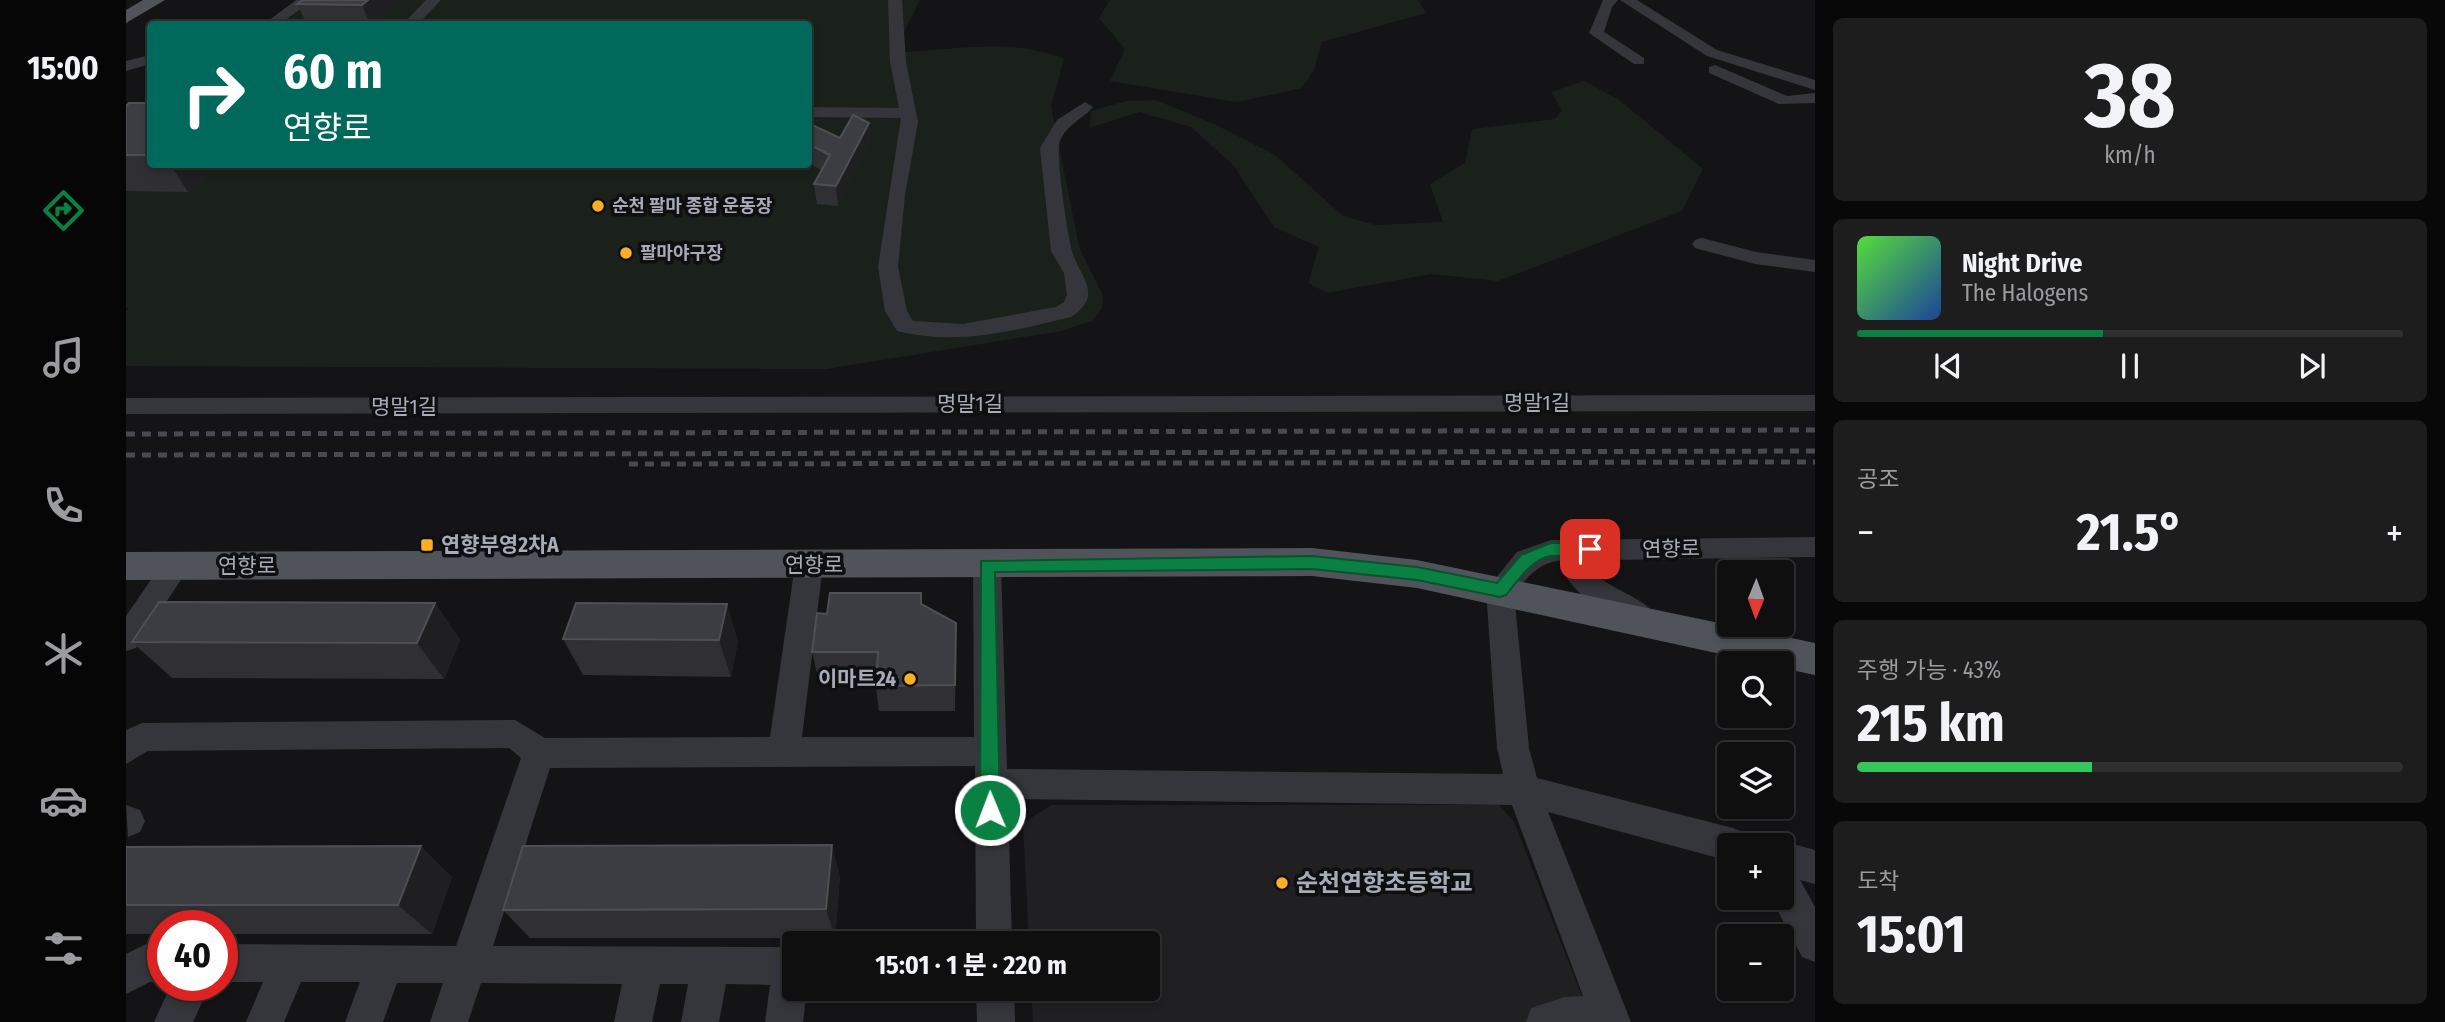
<!DOCTYPE html>
<html lang="ko">
<meta charset="utf-8">
<style>
:root{--surface:#0f0f10;--page:#1d1d1e;--text:#f1f3f6;--muted:#9b9c9f;--line:#2f2f30;--accent:#0b8043}
body{margin:0;font-family:"Fira Sans Condensed","Noto Sans KR",sans-serif;background:var(--page);color:var(--text);height:100vh;display:flex;flex-direction:column;font-size:26px;white-space:nowrap}
*{box-sizing:border-box;margin:0}
p{font-size:23px;color:var(--muted)}
.icon{flex:none;width:38px;height:38px;fill:none;stroke:currentColor;stroke-width:2;stroke-linecap:round;stroke-linejoin:round}
.map{position:relative;flex:1;overflow:hidden}
.side{display:flex;flex-direction:column;gap:18px;padding:18px;background:#080809;width:630px}
.side>*{flex:none}
.top-card{position:absolute;left:21px;top:21px;width:665px;height:147px;border-radius:7px;box-shadow:0 4px 10px #0003,0 0 0 2px var(--line);background:#00695c;color:#fff;overflow:hidden}
.needle{width:46px;rotate:181deg}
.tools{position:absolute;left:1591px;top:560px;display:grid;gap:14px}
.tools a{display:grid;place-items:center;width:77px;height:77px;border-radius:7px;background:var(--surface);box-shadow:0 4px 10px #0003,0 0 0 2px var(--line);font-size:35px}
.speed{position:absolute;left:21px;top:910px;display:flex;gap:14px;font-size:35px;font-weight:700;text-align:center}
.speed>*{display:grid;place-content:center;width:91px;height:91px;border-radius:50%;background:var(--surface);box-shadow:0 4px 10px #0003,0 0 0 2px var(--line);line-height:1}
.speed .limit{border:10px solid #d22;background:#fff;color:#111}
.pin{position:absolute;display:grid;place-items:center;width:60px;height:60px;color:#fff;margin:-30px;border-radius:14px;box-shadow:0 4px 10px #0006}
.me{position:absolute;width:77px;margin:-38px;rotate:359deg;stroke-linejoin:round;filter:drop-shadow(0 0 5px #0008)}
.turn{display:flex;align-items:center;gap:24px;height:147px;padding:0 21px;font-size:32px}
.turn .icon{width:91px;height:91px;stroke-width:2.5}
.turn b{display:block;font-size:49px;line-height:60px}
.big{font-size:52px;font-weight:700;line-height:1.1}
.side .card{flex:1;display:flex;flex-direction:column;justify-content:center;gap:10px;min-width:0;padding:0 24px;border-radius:10px;background:var(--page)}
.side .dial{align-items:center;gap:0}
.dial b{font-size:91px;line-height:1}
.song{display:flex;align-items:center;gap:21px}
.cover{width:84px;height:84px;border-radius:10px;background:linear-gradient(135deg,hsl(110 70% 55%),hsl(220 70% 35%))}
.played{height:7px;border-radius:4px;background:linear-gradient(90deg,var(--accent) 45%,var(--line) 45%)}
.keys{display:flex;justify-content:space-around;direction:ltr}
.heat{display:flex;justify-content:space-between;align-items:center;font-size:38px;direction:ltr}
.charge{height:10px;border-radius:5px;background:linear-gradient(90deg,#34c759 43%,var(--line) 0)}
.trip{position:absolute;left:656px;top:931px;width:378px;height:70px;border-radius:7px;background:var(--surface);box-shadow:0 4px 10px #0003,0 0 0 2px var(--line);font-weight:700;line-height:70px;text-align:center}
main{display:flex;flex:1;min-height:0}
.tab-bar{display:flex;flex-direction:column;width:126px;justify-content:space-around;align-items:center;background:#060606;color:var(--muted)}
.tab-bar .icon{width:49px;height:49px}
.tab-bar .on{color:var(--accent)}
.tab-bar b{font-size:32px;color:var(--text)}
.map>svg:first-child{display:block}
</style>
<main>
<nav class="tab-bar">
<b>15:00</b>
<svg class="icon on" aria-label="directions" viewBox="0 0 24 24"><path d="M12 3l9 9-9 9-9-9zM9 14v-3h6M13 9l2 2-2 2"/></svg>
<svg class="icon" aria-label="music" viewBox="0 0 24 24"><path d="M9 18V5l10-2v13"/><circle cx="6" cy="18" r="3"/><circle cx="16" cy="16" r="3"/></svg>
<svg class="icon" aria-label="phone" viewBox="0 0 24 24"><path d="M5 4h4l2 5-3 2q2 4 5 5l2-3 5 2v4C11 20 4 13 5 4z"/></svg>
<svg class="icon" aria-label="climate" viewBox="0 0 24 24"><path d="M12 3v18M4 7l16 10M4 17L20 7"/></svg>
<svg class="icon" aria-label="car" viewBox="0 0 24 24"><path d="M5 17H2v-5l4-1 3-4h7l3 4 3 1v5h-3M9 17h6M6 11h13"/><circle cx="7" cy="17" r="2"/><circle cx="17" cy="17" r="2"/></svg>
<svg class="icon" aria-label="filters" viewBox="0 0 24 24"><path d="M4 7h16M4 17h16"/><circle cx="9" cy="7" r="2"/><circle cx="15" cy="17" r="2"/></svg>
</nav>
<div class="map">
<svg width="1689" height="1022" viewBox="0 0 1689 1022">
<rect width="100%" height="100%" fill="#141416"/>
<path fill="#202023" d="M925,805H1373L1388,822L1466,1022H907L905,989H1022V943H903L897,823Z"/>
<g fill="#1a211b">
<path d="M186,0H794L774,40L779,52C832,49 889,38 938,59L925,106L953,247L977,296L976,308L966,321L935,331L701,369L0,366V311L3,308L0,307V139L24,164H682V24H150Z"/>
<path d="M984,0H1292L1300,13L1196,42L1188,70L1176,88L1111,102L984,81L999,49L973,18Z"/>
<path d="M1458,81L1492,99L1577,169L1556,211L1372,281L1305,274L1201,293L1182,283L1193,247L1148,227L1108,166L1065,127L1013,112L963,128L965,111L1000,101L1030,100L1090,125L1149,155L1217,216L1250,225L1317,222L1304,184L1339,163L1346,129L1429,119L1436,110L1425,92Z"/>
</g>
<g fill="none" stroke-linecap="round" stroke-linejoin="round">
<g fill="#35363b" fill-rule="evenodd">
<path d="M170,0H186L154,24H138Z"/>
<path d="M300,0H315L292,24H277Z"/>
<path d="M762,0H776L780,62L792,122L779,195L772,267L781,311L787,321L837,324L930,307L938,302L941,295L938,273L925,251L914,148L931,120L959,102L967,107C957,119 941,124 934,141C929,154 941,230 945,247C950,274 981,294 945,317C887,331 830,346 771,331L759,311L752,267L775,118L682,117V107L773,108L764,62Z"/>
<path d="M1477,0H1492L1486,7L1478,32L1518,58V64H1508L1463,33Z"/>
<path d="M1494,0H1511L1591,50L1689,80V90L1581,56Z"/>
<path d="M24,55V64L0,71V61Z"/>
<path d="M1589,65L1661,96L1689,93V103L1653,104L1583,73V67Z"/>
<path d="M1576,238L1630,252L1689,260V272L1629,264L1569,248L1566,244L1569,240Z"/>
<path d="M1689,395V411L0,414V398Z"/>
<path d="M1689,537V557L1486,560L1464,569C1480,588 1521,599 1528,614L1524,622L1514,626C1480,614 1452,600 1435,568L1439,560C1414,561 1404,575 1388,593L1403,748L1411,778L1607,828L1619,833L1624,845H1603V861L1422,812L1505,1022H1400L1405,1008L1439,997L1457,996L1386,805L882,799L886,943H850L849,766L424,768L367,946L665,947L668,949V989H681L677,1022H639L644,985L600,984L593,1022H555L562,984H534L526,1022H488L496,984L355,983L342,1022H304L317,983H271L257,1022H219L234,982H175L158,1022H120L137,982H96V944L330,946L395,758L383,748L22,751L0,764V730L16,723L389,720L419,738L644,737L669,565L673,557L683,554L693,557L697,565L676,737H848L847,565L851,557L861,554L871,557L875,565L881,769L1377,774L1371,748L1360,590L1391,552L1425,540Z"/>
<path d="M50,555L60,558L64,566L10,648L0,651V616L40,558Z"/>
<path d="M0,805L14,810L19,821L14,832L2,837Z"/>
<path d="M1656,841L1689,850V884L1674,880L1689,907V962L1676,957L1645,898H1656V845H1646Z"/>
<path d="M20,944H37V982H24L0,994V954Z"/>
<path d="M45,985H84L67,1022H28Z"/>
<path d="M850,989H888L889,1022H851Z"/>
</g>
<g fill="#51535b" fill-rule="evenodd">
<path d="M17,0H39L0,23V10Z"/>
<path d="M1186,548L1291,560L1689,643V675L1656,668V663H1636L1291,588L1186,576L0,580V552Z"/>
</g>
<g stroke="#484a51" stroke-width="5" stroke-dasharray="9 7" stroke-linecap="butt">
<path d="M0,434L1689,430"/>
<path d="M0,455L1689,451"/>
<path d="M503,464L1689,462"/>
</g>
</g>
<g fill="#303034">
<path d="M277,0L251,24H181L171,4Z"/>
<path d="M24,100V164H92L62,192L0,191V106L20,103Z"/>
<path d="M682,123L714,138L743,123L744,143L712,206L691,204L688,184L696,170L682,163Z"/>
<path d="M309,603L334,640L318,679L46,678L6,642Z"/>
<path d="M450,603L612,641L605,677L457,675L437,639Z"/>
<path d="M796,604L830,623L829,711H753L750,686V678H692L686,652L701,614Z"/>
<path d="M0,847L326,877L306,934H96V926H37V934H0Z"/>
<path d="M714,876L709,938H404L377,910Z"/>
</g>
<g fill="#1f1f22">
<path d="M242,0H277L251,24H244L236,5Z"/>
<path d="M743,123L744,143L712,206L710,186Z"/>
<path d="M44,164H92L62,192Z"/>
<path d="M309,603L334,640L318,679L291,643Z"/>
<path d="M601,604L612,641L605,677L593,640Z"/>
<path d="M706,845L714,876L709,938L700,909Z"/>
<path d="M295,846L326,877L306,934L272,905Z"/>
</g>
<g fill="#3c3d42" stroke="#4d4f54" stroke-width="2">
<path d="M177,0H242L236,5L171,4Z"/>
<path d="M24,100V155H0V106L3,103H20Z"/>
<path d="M727,115L743,123L710,186L688,184L704,155L682,144V123L714,138Z"/>
<path d="M704,593H795V604L830,623L829,685L750,686L752,652H686L691,613L701,614Z"/>
<path d="M33,602L309,603L291,643L6,642Z"/>
<path d="M450,603L601,604L593,640L437,639Z"/>
<path d="M706,845L700,909L377,910L397,846Z"/>
<path d="M295,846L272,905H0V847Z"/>
</g>
<path fill="#0b8043" stroke="#07532c" stroke-width="2" d="M1425,543H1464L1472,549C1464,562 1439,554 1425,556C1405,559 1392,581 1380,595L1374,597L1291,580L1186,569L869,572L874,810L871,817L864,820L857,817L854,810L855,561L1186,556L1291,567L1371,583L1395,555Z"/>
<g fill="#ffae23" stroke="#0f0f11" stroke-width="2.5">
<circle cx="472" cy="206" r="7"/>
<circle cx="500" cy="253" r="7"/>
<rect x="294" y="538" width="14" height="14" rx="3.5"/>
<circle cx="784" cy="679" r="7"/>
<circle cx="1156" cy="883" r="7"/>
</g>
<g text-anchor="middle" stroke-width="7" stroke-linejoin="round" paint-order="stroke">
<g font-size="18" font-weight="bold" fill="#a5abb7" stroke="#0f0f11" text-anchor="start">
<text x="486" y="212">순천 팔마 종합 운동장</text>
<text x="514" y="259">팔마야구장</text>
</g>
<g font-size="21" fill="#a5abb7" stroke="#0f0f11">
<text x="1411" y="410">명말1길</text>
<text x="844" y="411">명말1길</text>
<text x="278" y="414">명말1길</text>
<text transform="translate(1545 549) rotate(-1)" y="7">연향로</text>
<text x="688" y="572">연향로</text>
<text x="121" y="573">연향로</text>
</g>
<g font-size="21" font-weight="bold" fill="#a5abb7" stroke="#0f0f11" text-anchor="start">
<text x="315" y="552">연향부영2차A</text>
<text x="770" y="686" text-anchor="end">이마트24</text>
</g>
<g font-size="24" font-weight="bold" fill="#a5abb7" stroke="#0f0f11" text-anchor="start">
<text x="1170" y="891">순천연향초등학교</text>
</g>
</g>
</svg>
<div class="tools">
<a><svg class="needle" viewBox="-14 -14 28 28"><path d="M0-13l5 13h-10z" fill="#e53935"/><path d="M0 13l5-13h-10z" fill="#9b9c9f"/></svg></a>
<a><svg class="icon" aria-label="search" viewBox="0 0 24 24"><circle cx="10" cy="10" r="6"/><path d="M15 15l6 6"/></svg></a>
<a><svg class="icon" aria-label="layers" viewBox="0 0 24 24"><path d="M12 4l9 5-9 5-9-5zM3 14l9 5 9-5"/></svg></a>
<a>+</a>
<a>−</a>
</div>
<div class="speed"><div class="limit">40</div></div>
<div class="pin" style="left:1464px;top:549px;background:#d93025"><svg class="icon" aria-label="arrive" viewBox="0 0 24 24"><path d="M6 21V4h12l-3 4 3 4H6"/></svg></div>
<svg class="me" style="left:864px;top:810px" viewBox="-20 -20 40 40"><circle r="17" fill="#0b8043" stroke="#fff" stroke-width="3"/><path d="M0-11L8 9 0 5-8 9z" fill="#fff"/></svg>
<div class="trip">15:01 · 1 분 · 220 m</div>
<div class="top-card">
<div class="turn"><svg class="icon" aria-label="right" viewBox="0 0 24 24"><path d="M7 20v-9h11M14 6l5 5-5 5"/></svg><div><b>60 m</b>연향로</div></div>
</div>
</div>
<section class="side">
<div class="card dial"><b>38</b><p>km/h</p></div>
<div class="card">
<div class="song"><i class="cover"></i><div><b>Night Drive</b><p>The Halogens</p></div></div>
<div class="played"></div>
<div class="keys"><svg class="icon" aria-label="previous" viewBox="0 0 24 24"><path d="M18 5L8 12l10 7zM5 5v14"/></svg><svg class="icon" aria-label="pause" viewBox="0 0 24 24"><path d="M8 5v14M16 5v14"/></svg><svg class="icon" aria-label="next" viewBox="0 0 24 24"><path d="M6 5l10 7-10 7zM19 5v14"/></svg></div>
</div>
<div class="card"><p>공조</p>
<div class="heat"><a>−</a><b class="big">21.5°</b><a>+</a></div>
</div>
<div class="card"><p>주행 가능 · 43%</p><b class="big">215 km</b><div class="charge"></div></div>
<div class="card"><p>도착</p><b class="big">15:01</b></div>
</section>
</main>
